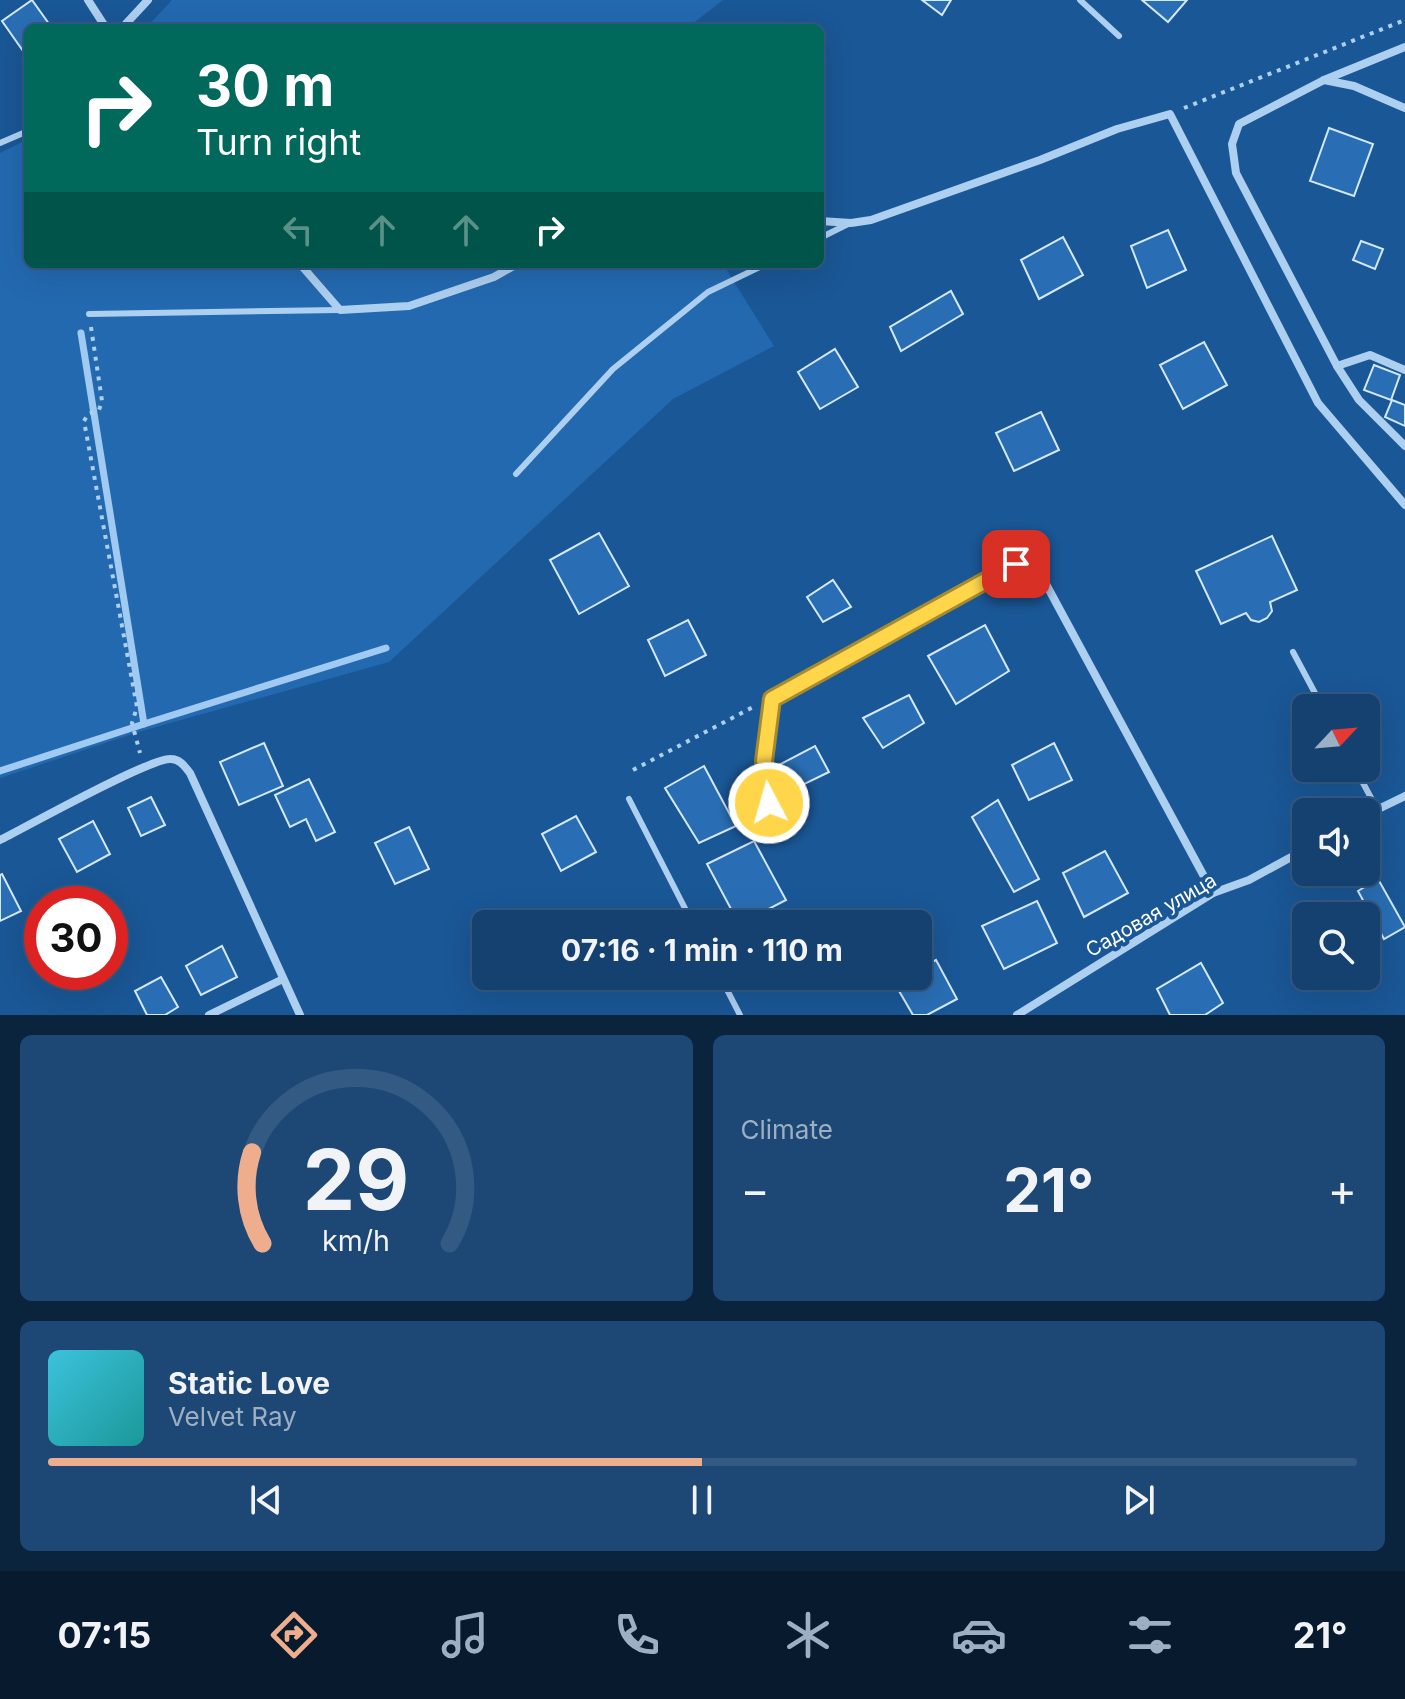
<!DOCTYPE html>
<meta charset="utf-8">
<style>
:root{--surface:#144170;--page:#1d4875;--text:#f1f3f6;--muted:#9dafc3;--line:#335a83;--accent:#eead8d}
body{margin:0;font-family:Inter,sans-serif;background:var(--page);color:var(--text);height:100vh;display:flex;flex-direction:column;font-size:30px;white-space:nowrap}
*{box-sizing:border-box;margin:0}
p{font-size:26px;color:var(--muted)}
.icon{flex:none;width:44px;height:44px;fill:none;stroke:currentColor;stroke-width:2;stroke-linecap:round;stroke-linejoin:round}
.map{position:relative;height:1015px;overflow:hidden}
.drawer{display:flex;flex-direction:column;gap:20px;padding:20px;background:#0b243e;flex:1}
.drawer>*{flex:none}
.guide{position:absolute;left:24px;top:24px;width:800px;height:244px;border-radius:12px;box-shadow:0 8px 32px #0002,0 0 0 2px var(--line);background:#00695c;color:#fff;overflow:hidden}
.needle{width:52px;rotate:64deg}
.buttons{position:absolute;left:1292px;top:694px;display:grid;gap:16px}
.buttons a{display:grid;place-items:center;width:88px;height:88px;border-radius:12px;background:var(--surface);box-shadow:0 8px 32px #0002,0 0 0 2px var(--line);font-size:40px}
.speed{position:absolute;left:24px;top:886px;display:flex;gap:16px;font-size:40px;font-weight:700;text-align:center}
.speed>*{display:grid;place-content:center;width:104px;height:104px;border-radius:50%;background:var(--surface);box-shadow:0 8px 32px #0002,0 0 0 2px var(--line);line-height:1}
.speed .limit{border:12px solid #d22;background:#fff;color:#111}
.pin{position:absolute;display:grid;place-items:center;width:68px;height:68px;color:#fff;margin:-34px;border-radius:16px;box-shadow:0 4px 12px #0006}
.me{position:absolute;width:88px;margin:-44px;rotate:354deg;stroke-linejoin:round;filter:drop-shadow(0 0 6px #0008)}
.turn{display:flex;align-items:center;gap:28px;height:168px;padding:0 40px;font-size:36px}
.turn .icon{width:104px;height:104px;stroke-width:2.5}
.turn b{display:block;font-size:56px;line-height:68px}
.lanes{display:flex;align-items:center;height:76px;padding:0 40px;background:#0003;justify-content:center;gap:40px;direction:ltr}
.lanes .off{opacity:.35}
.big{font-size:60px;font-weight:700;line-height:1.1}
.drawer .widget{flex:1;display:flex;flex-direction:column;justify-content:center;gap:12px;min-width:0;padding:0 28px;border-radius:12px;background:var(--page)}
.drawer .dial{align-items:center;gap:0}
.dial svg{height:208px;overflow:visible;fill:none;stroke:var(--line);stroke-width:7;stroke-linecap:round;text-anchor:middle}
.dial text{fill:var(--text);stroke:none}
.song{display:flex;align-items:center;gap:24px}
.cover{width:96px;height:96px;border-radius:12px;background:linear-gradient(135deg,hsl(190 70% 55%),hsl(180 70% 35%))}
.played{height:8px;border-radius:4px;background:linear-gradient(90deg,var(--accent) 50%,var(--line) 50%)}
.keys{display:flex;justify-content:space-around;direction:ltr}
.heat{display:flex;justify-content:space-between;align-items:center;font-size:44px;direction:ltr}
.drawer .tiles{flex:1;display:grid;gap:20px;grid-template-columns:1fr 1fr}
.widget:last-child{grid-column:span 2}
.trip{position:absolute;left:472px;top:910px;width:460px;height:80px;border-radius:12px;background:var(--surface);box-shadow:0 8px 32px #0002,0 0 0 2px var(--line);font-weight:700;line-height:80px;text-align:center}
.dock{display:flex;height:128px;justify-content:space-around;align-items:center;background:#081a2d;color:var(--muted)}
.dock .icon{width:56px;height:56px}
.dock .selected{color:var(--accent)}
.dock b{font-size:36px;color:var(--text)}
.map>svg:first-child{display:block}
</style>
<div class="map">
<svg width="1405" height="1015" viewBox="0 0 1405 1015">
<rect width="100%" height="100%" fill="#1a5796"/>
<g fill="#2369b0">
<path d="M172,0H723L687,28H146Z"/>
<path d="M28,139V264H723L774,346L673,399L389,662L138,732L0,778V153Z"/>
</g>
<g fill="none" stroke-linecap="round" stroke-linejoin="round">
<g stroke="#a0caf2" stroke-width="7">
<path d="M144,724L386,648"/>
<path d="M0,771L144,724L81,333"/>
</g>
</g>
<g fill="#296eb4" stroke="#d4e8fb" stroke-width="2">
<path d="M32,0L52,28H28V58L2,21Z"/>
<path d="M922,0H951L942,15Z"/>
<path d="M1142,0H1187L1168,22Z"/>
<path d="M1329,128L1373,144L1354,196L1310,181Z"/>
<path d="M1168,230L1186,270L1147,288L1131,246Z"/>
<path d="M1063,237L1083,275L1039,299L1021,260Z"/>
<path d="M1361,241L1383,249L1375,269L1353,260Z"/>
<path d="M951,291L963,314L901,351L890,327Z"/>
<path d="M1204,342L1227,385L1183,409L1160,365Z"/>
<path d="M835,349L858,387L820,409L798,372Z"/>
<path d="M1374,365L1400,375L1391,400L1364,390Z"/>
<path d="M1392,400L1405,405V426L1385,417Z"/>
<path d="M1041,412L1059,450L1014,471L996,433Z"/>
<path d="M599,533L629,586L579,614L550,560Z"/>
<path d="M1272,536L1297,590L1270,602L1272,611L1267,618L1259,622L1251,620L1246,613L1221,624L1196,571Z"/>
<path d="M833,580L851,607L823,622L807,597Z"/>
<path d="M688,620L706,655L665,676L648,640Z"/>
<path d="M985,625L1009,671L956,704L928,656Z"/>
<path d="M909,695L924,723L883,748L863,718Z"/>
<path d="M264,743L283,786L239,805L220,762Z"/>
<path d="M1054,743L1072,780L1029,800L1012,765Z"/>
<path d="M815,746L829,772L790,791L777,766Z"/>
<path d="M704,766L736,826L699,843L665,788Z"/>
<path d="M309,779L335,832L316,841L306,819L290,827L275,795Z"/>
<path d="M151,797L165,825L141,836L128,808Z"/>
<path d="M998,800L1039,879L1014,892L972,817Z"/>
<path d="M576,816L596,852L561,871L542,834Z"/>
<path d="M93,821L110,854L77,872L59,839Z"/>
<path d="M409,827L429,869L395,884L375,843Z"/>
<path d="M754,841L786,900L739,924L707,864Z"/>
<path d="M1105,851L1128,893L1084,917L1063,873Z"/>
<path d="M2,874L21,911L0,921V875Z"/>
<path d="M1378,879L1405,927L1384,939L1358,891Z"/>
<path d="M1037,901L1057,943L1004,969L982,926Z"/>
<path d="M222,946L237,977L201,995L186,966Z"/>
<path d="M936,960L957,999L927,1015H913L895,984L909,976H918V971Z"/>
<path d="M1201,963L1223,1003L1205,1015H1170L1157,989Z"/>
<path d="M161,977L178,1007L165,1015H147L135,991Z"/>
</g>
<g fill="none" stroke-linecap="round" stroke-linejoin="round">
<g stroke="#adcff0" stroke-width="4" stroke-dasharray="4 6" stroke-linecap="butt">
<path d="M1184,108L1405,20"/>
<path d="M91,327L102,401L99,410L88,414L84,421L137,707L132,723L140,753"/>
<path d="M633,770L755,706"/>
</g>
<g stroke="#adcff0" stroke-width="6">
<path d="M1080,0L1119,36"/>
<path d="M0,143L28,131"/>
<path d="M820,238L848,224"/>
<path d="M89,314L340,310"/>
<path d="M516,474L613,369L708,292L766,264"/>
<path d="M1293,652L1323,708"/>
<path d="M1355,768L1377,809"/>
<path d="M629,799L693,924"/>
<path d="M720,976L740,1015"/>
</g>
<g stroke="#adcff0" stroke-width="8">
<path d="M88,0L106,28"/>
<path d="M122,28L148,0"/>
<path d="M1405,47L1324,80L1239,124L1232,144L1236,173L1337,366L1359,400L1405,446"/>
<path d="M1324,80L1354,86L1405,108"/>
<path d="M820,221L851,223L871,220L1040,160L1117,129L1170,114L1318,403L1405,505"/>
<path d="M300,264L340,310L409,306L494,277L517,264"/>
<path d="M1337,366L1370,355L1405,370"/>
<path d="M769,803C765,766 765,735 772,699L999,572C1016,564 1023,562 1040,573L1213,893"/>
<path d="M1366,815L1405,796"/>
<path d="M0,840C26,827 151,757 171,759C180,759 185,767 190,773L300,1015"/>
<path d="M209,1015L283,979"/>
<path d="M1017,1015L1213,893L1249,880L1306,849"/>
</g>
</g>
<g fill="none" stroke-linecap="round" stroke-linejoin="round">
<defs>
<path id="route" d="M769,803L764,761L772,699L1016,564"/>
</defs>
<use href="#route" stroke="#a68a30" stroke-width="20"/>
<use href="#route" stroke="#ffd54a" stroke-width="14"/>
</g>
<g text-anchor="middle" stroke-width="8" stroke-linejoin="round" paint-order="stroke">
<g font-size="20" fill="#fff" stroke="#1a5796">
<text transform="translate(1151 915) rotate(-30)" y="7">Садовая улица</text>
</g>
</g>
</svg>
<div class="buttons">
<a><svg class="needle" viewBox="-14 -14 28 28"><path d="M0-13l5 13h-10z" fill="#e53935"/><path d="M0 13l5-13h-10z" fill="#9dafc3"/></svg></a>
<a><svg class="icon" aria-label="sound" viewBox="0 0 24 24"><path d="M4 9h4l5-4v14l-5-4H4zM17 9q2 3 0 6"/></svg></a>
<a><svg class="icon" aria-label="search" viewBox="0 0 24 24"><circle cx="10" cy="10" r="6"/><path d="M15 15l6 6"/></svg></a>
</div>
<div class="speed"><div class="limit">30</div></div>
<div class="pin" style="left:1016px;top:564px;background:#d93025"><svg class="icon" aria-label="arrive" viewBox="0 0 24 24"><path d="M6 21V4h12l-3 4 3 4H6"/></svg></div>
<svg class="me" style="left:769px;top:803px" viewBox="-20 -20 40 40"><circle r="17" fill="#ffd54a" stroke="#fff" stroke-width="3"/><path d="M0-11L8 9 0 5-8 9z" fill="#fff"/></svg>
<div class="trip">07:16 · 1 min · 110 m</div>
<div class="guide">
<div class="turn"><svg class="icon" aria-label="right" viewBox="0 0 24 24"><path d="M7 20v-9h11M14 6l5 5-5 5"/></svg><div><b>30 m</b>Turn right</div></div>
<div class="lanes"><svg class="icon off" aria-label="left" viewBox="0 0 24 24"><path d="M17 20v-9H6M10 6l-5 5 5 5"/></svg><svg class="icon off" aria-label="ahead" viewBox="0 0 24 24"><path d="M12 20V5M6 11l6-6 6 6"/></svg><svg class="icon off" aria-label="ahead" viewBox="0 0 24 24"><path d="M12 20V5M6 11l6-6 6 6"/></svg><svg class="icon" aria-label="right" viewBox="0 0 24 24"><path d="M7 20v-9h11M14 6l5 5-5 5"/></svg></div>
</div>
</div>
<section class="drawer">
<div class="tiles">
<div class="widget dial"><svg viewBox="0 0 100 80">
<path d="M14 69A42 42 0 1 1 86 69"/>
<path d="M14 69A42 42 0 0 1 10 34" stroke="#eead8d"/>
<text x="50" y="56" font-size="32" font-weight="700">29</text>
<text x="50" y="72" font-size="11">km/h</text>
</svg></div>
<div class="widget"><p>Climate</p>
<div class="heat"><a>−</a><b class="big">21°</b><a>+</a></div>
</div>
<div class="widget">
<div class="song"><i class="cover"></i><div><b>Static Love</b><p>Velvet Ray</p></div></div>
<div class="played"></div>
<div class="keys"><svg class="icon" aria-label="previous" viewBox="0 0 24 24"><path d="M18 5L8 12l10 7zM5 5v14"/></svg><svg class="icon" aria-label="pause" viewBox="0 0 24 24"><path d="M8 5v14M16 5v14"/></svg><svg class="icon" aria-label="next" viewBox="0 0 24 24"><path d="M6 5l10 7-10 7zM19 5v14"/></svg></div>
</div>
</div>
</section>
<nav class="dock">
<b>07:15</b>
<svg class="icon selected" aria-label="directions" viewBox="0 0 24 24"><path d="M12 3l9 9-9 9-9-9zM9 14v-3h6M13 9l2 2-2 2"/></svg>
<svg class="icon" aria-label="music" viewBox="0 0 24 24"><path d="M9 18V5l10-2v13"/><circle cx="6" cy="18" r="3"/><circle cx="16" cy="16" r="3"/></svg>
<svg class="icon" aria-label="phone" viewBox="0 0 24 24"><path d="M5 4h4l2 5-3 2q2 4 5 5l2-3 5 2v4C11 20 4 13 5 4z"/></svg>
<svg class="icon" aria-label="climate" viewBox="0 0 24 24"><path d="M12 3v18M4 7l16 10M4 17L20 7"/></svg>
<svg class="icon" aria-label="car" viewBox="0 0 24 24"><path d="M5 17H2v-5l4-1 3-4h7l3 4 3 1v5h-3M9 17h6M6 11h13"/><circle cx="7" cy="17" r="2"/><circle cx="17" cy="17" r="2"/></svg>
<svg class="icon" aria-label="filters" viewBox="0 0 24 24"><path d="M4 7h16M4 17h16"/><circle cx="9" cy="7" r="2"/><circle cx="15" cy="17" r="2"/></svg>
<b>21°</b>
</nav>
